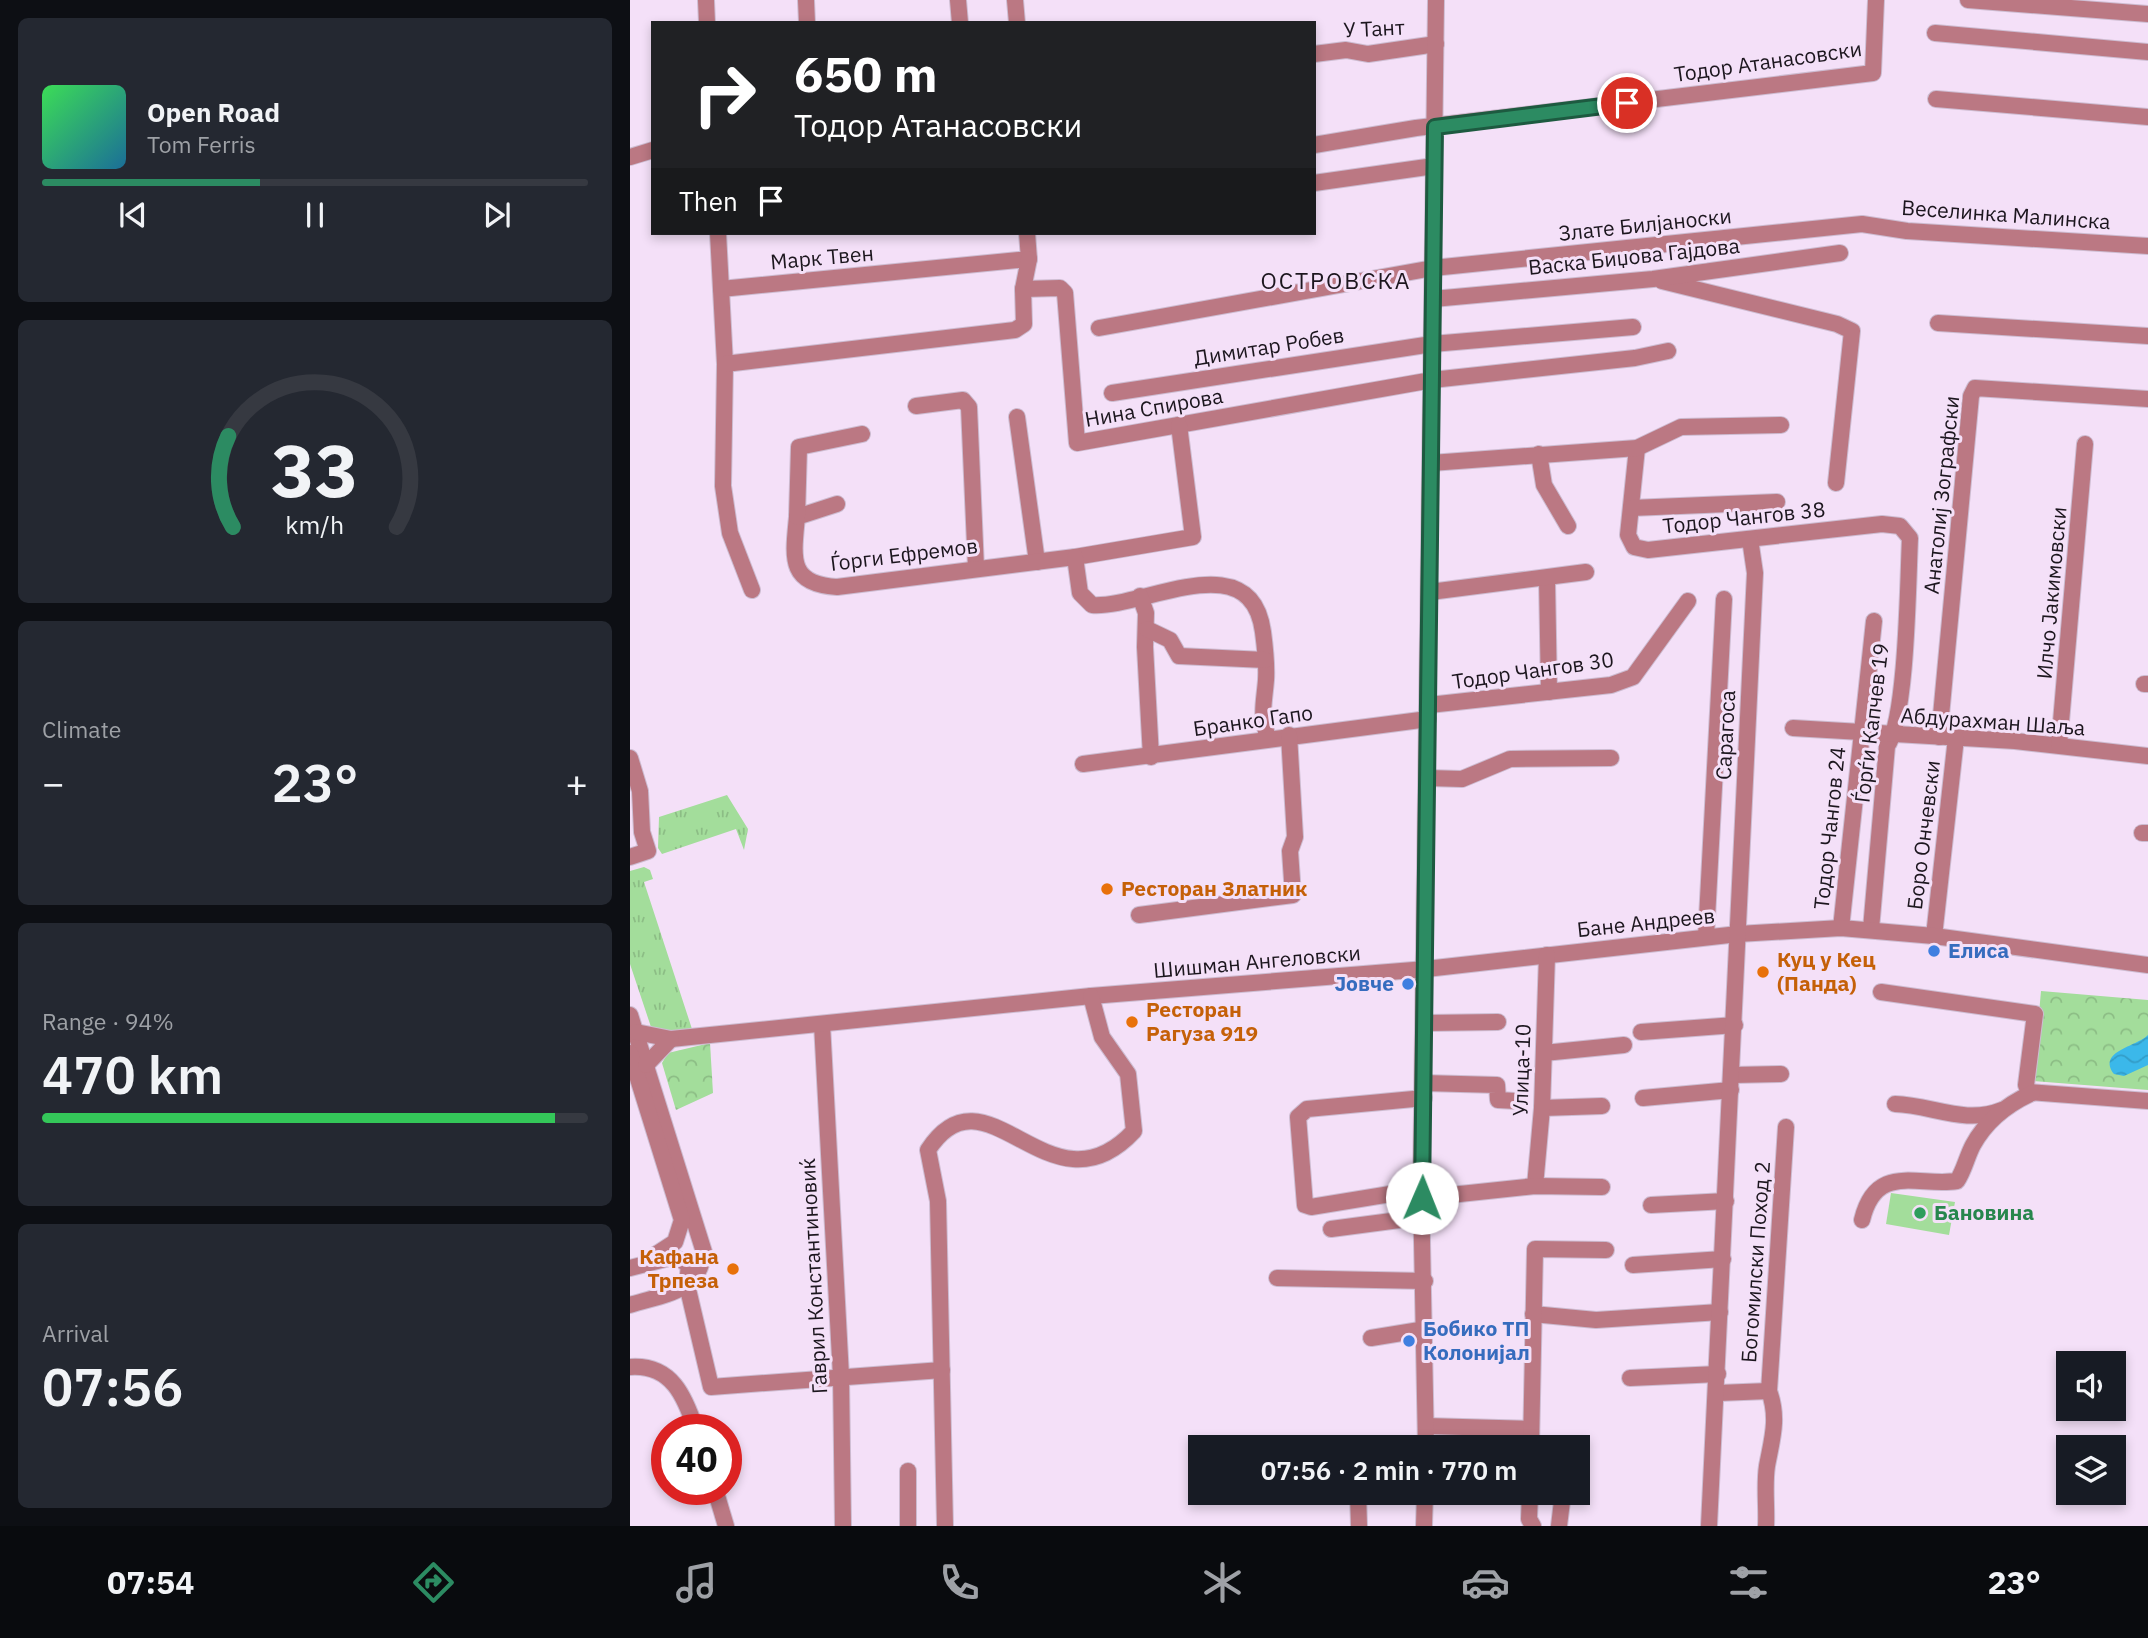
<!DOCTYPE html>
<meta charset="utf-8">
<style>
:root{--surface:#171b24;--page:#242831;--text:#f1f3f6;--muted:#9ea1a6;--line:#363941;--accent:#2c8b62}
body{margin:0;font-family:"IBM Plex Sans",sans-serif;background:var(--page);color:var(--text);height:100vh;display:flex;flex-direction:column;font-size:26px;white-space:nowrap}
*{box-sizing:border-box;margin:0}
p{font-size:23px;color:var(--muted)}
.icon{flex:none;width:38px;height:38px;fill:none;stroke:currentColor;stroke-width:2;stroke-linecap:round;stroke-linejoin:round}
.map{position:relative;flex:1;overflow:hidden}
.panel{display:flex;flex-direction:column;gap:18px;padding:18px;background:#0d0f14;width:630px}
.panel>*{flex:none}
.banner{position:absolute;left:21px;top:21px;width:665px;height:214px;border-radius:0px;box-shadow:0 4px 10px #0003;background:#202124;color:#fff;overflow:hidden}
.buttons{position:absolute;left:1426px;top:1351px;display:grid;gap:14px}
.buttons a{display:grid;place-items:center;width:70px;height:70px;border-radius:0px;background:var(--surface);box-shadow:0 4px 10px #0003;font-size:35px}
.speed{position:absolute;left:21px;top:1414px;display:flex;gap:14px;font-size:35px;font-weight:700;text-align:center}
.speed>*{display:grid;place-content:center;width:91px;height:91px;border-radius:50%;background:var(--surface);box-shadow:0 4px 10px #0003;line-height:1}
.speed .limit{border:10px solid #d22;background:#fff;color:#111}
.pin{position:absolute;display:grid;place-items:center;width:60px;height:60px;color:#fff;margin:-30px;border:4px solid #fff;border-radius:50%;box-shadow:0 2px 7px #0007}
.me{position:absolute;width:77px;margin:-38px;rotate:1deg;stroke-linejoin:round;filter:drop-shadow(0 0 5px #0008)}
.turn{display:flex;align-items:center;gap:24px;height:147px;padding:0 28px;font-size:32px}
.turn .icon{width:91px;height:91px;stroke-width:2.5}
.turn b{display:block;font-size:49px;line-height:60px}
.then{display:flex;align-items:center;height:66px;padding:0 28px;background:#0003;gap:14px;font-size:26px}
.big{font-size:52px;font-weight:600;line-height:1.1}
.panel .card{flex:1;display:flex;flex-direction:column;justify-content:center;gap:10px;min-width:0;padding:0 24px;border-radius:10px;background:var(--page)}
.panel .dial{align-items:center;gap:0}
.dial svg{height:182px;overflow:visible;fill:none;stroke:var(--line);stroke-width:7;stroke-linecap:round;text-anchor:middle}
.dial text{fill:var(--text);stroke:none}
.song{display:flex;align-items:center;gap:21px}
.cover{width:84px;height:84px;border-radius:10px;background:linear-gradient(135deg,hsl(130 70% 55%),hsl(200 70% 35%))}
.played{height:7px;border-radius:4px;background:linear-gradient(90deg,var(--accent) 40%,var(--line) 40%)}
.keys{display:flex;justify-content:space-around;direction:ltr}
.heat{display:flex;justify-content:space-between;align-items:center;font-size:38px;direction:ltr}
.charge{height:10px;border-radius:5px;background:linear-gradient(90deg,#34c759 94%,var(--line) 0)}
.trip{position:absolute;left:558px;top:1435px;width:402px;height:70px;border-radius:0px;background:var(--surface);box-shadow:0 4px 10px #0003;font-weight:600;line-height:70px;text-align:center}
.dock{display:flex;height:112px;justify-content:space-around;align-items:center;background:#090b0e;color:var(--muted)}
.dock .icon{width:49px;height:49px}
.dock .current{color:var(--accent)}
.dock b{font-size:32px;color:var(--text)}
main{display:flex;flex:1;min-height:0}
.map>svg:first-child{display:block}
</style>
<main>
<section class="panel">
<div class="card">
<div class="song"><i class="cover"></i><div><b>Open Road</b><p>Tom Ferris</p></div></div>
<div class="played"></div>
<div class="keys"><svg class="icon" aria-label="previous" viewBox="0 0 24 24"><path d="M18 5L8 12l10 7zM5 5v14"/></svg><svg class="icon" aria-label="pause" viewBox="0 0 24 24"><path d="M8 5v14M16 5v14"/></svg><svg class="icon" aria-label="next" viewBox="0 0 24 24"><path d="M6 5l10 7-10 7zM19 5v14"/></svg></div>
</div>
<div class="card dial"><svg viewBox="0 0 100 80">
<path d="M14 69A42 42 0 1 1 86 69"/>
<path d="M14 69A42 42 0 0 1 12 29" stroke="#2c8b62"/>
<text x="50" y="56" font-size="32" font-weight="700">33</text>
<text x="50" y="72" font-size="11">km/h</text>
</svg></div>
<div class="card"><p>Climate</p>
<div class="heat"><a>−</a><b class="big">23°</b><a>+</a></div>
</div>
<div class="card"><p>Range · 94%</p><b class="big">470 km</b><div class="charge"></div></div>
<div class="card"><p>Arrival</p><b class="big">07:56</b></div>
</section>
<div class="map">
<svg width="1518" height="1526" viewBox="0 0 1518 1526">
<defs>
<pattern id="grass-tufts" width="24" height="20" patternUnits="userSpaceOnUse" patternTransform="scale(1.75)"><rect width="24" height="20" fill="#a3dd9b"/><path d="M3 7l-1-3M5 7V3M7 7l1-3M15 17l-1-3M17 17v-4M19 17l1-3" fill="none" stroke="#8cbd85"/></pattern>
<pattern id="park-crowns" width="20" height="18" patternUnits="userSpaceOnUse" patternTransform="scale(1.75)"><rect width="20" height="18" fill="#a3dd9b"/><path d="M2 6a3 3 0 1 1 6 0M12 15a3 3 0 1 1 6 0" fill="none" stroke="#8cbd85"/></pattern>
<pattern id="water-waves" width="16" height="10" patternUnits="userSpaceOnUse" patternTransform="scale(1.75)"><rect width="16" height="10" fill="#3bb8ea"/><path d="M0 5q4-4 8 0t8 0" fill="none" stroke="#339dc8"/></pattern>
</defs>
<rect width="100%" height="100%" fill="#f4e0f8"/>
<g fill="url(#grass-tufts)">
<path d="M97,795L118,829L114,850L106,829L32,854L28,848L29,817Z"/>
<path d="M14,867L20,870L23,879L14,882L62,1029L44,1032L21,1027L0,964V871Z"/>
</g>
<g fill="url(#park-crowns)">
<path d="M1411,991L1518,1000V1090L1403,1081Z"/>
<path d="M80,1043L83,1093L46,1110L32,1063L38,1053Z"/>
</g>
<path fill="#a3dd9b" d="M1261,1193L1325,1202L1319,1235L1256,1224Z"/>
<path fill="url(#water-waves)" d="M1518,1035V1065L1494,1076L1484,1074C1467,1051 1506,1047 1518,1035Z"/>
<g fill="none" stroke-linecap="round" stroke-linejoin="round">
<defs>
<g id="minor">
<path d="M76,0L77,23"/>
<path d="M176,0L177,23"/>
<path d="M328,0L330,23"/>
<path d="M385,0L387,23"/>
<path d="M1338,0L1518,14"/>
<path d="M1305,33L1518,52"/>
<path d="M684,54L716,50L738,54L806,44"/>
<path d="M1306,99L1518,117"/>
<path d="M684,145L786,128L1243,73L1246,0"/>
<path d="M0,157L23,150"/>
<path d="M684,183L804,166"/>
<path d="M88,233L95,364L93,486L100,533L122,590"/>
<path d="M1032,281L1207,324L1222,331L1206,483"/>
<path d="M91,289L399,259L397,233"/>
<path d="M393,289L430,288L435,293L447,443L802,380L1005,358L1038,351"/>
<path d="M803,299L1023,279L1210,253"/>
<path d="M1308,323L1518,336"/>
<path d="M469,328L803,268L1232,224L1277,231L1518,246"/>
<path d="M95,364L385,330L394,324L393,289L399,259"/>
<path d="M482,393L802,344L1003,327"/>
<path d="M286,406L333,400L339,407L346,568"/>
<path d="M387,417L407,562"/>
<path d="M1007,448L998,535L1004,547L1018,550L1252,524L1270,526L1280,538C1278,578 1277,720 1257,746L1241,929"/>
<path d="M909,454L914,485L938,526"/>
<path d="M801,463L1007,448L1051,427L1151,425"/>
<path d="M207,504L167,517C163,558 158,584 207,587L445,557L563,537L549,425"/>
<path d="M1001,508L1147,502"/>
<path d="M167,517L169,447L232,434"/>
<path d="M445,557L450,593L462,605C512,609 621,542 633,632C635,647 637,664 636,680C634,705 630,713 638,738"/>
<path d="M917,579L919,692"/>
<path d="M800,592L956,572"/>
<path d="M510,596L516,613L515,647L521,757"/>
<path d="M517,629L540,640L549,656L635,660"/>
<path d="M1514,684H1518"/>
<path d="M799,705L981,685L1003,677L1058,601"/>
<path d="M1163,728L1385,741L1518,756"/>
<path d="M1309,737L1341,396L1345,388L1518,399"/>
<path d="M1429,745L1455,444"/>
<path d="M0,758L10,791L12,832L18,851L0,857"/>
<path d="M453,764L798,719"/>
<path d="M798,778L832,779L880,759L981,758"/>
<path d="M1512,833H1518"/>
<path d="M509,915L663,895L660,851L665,837L659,735"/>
<path d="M1211,928L1244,621"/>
<path d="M1304,936L1326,738"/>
<path d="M1076,937L1094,599"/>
<path d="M1251,992L1405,1014L1396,1085L1399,1092L1518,1101"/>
<path d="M0,1015L74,1252C69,1293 34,1294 0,1305"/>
<path d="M795,1023L868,1022"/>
<path d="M192,1024L211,1376L213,1526"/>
<path d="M6,1032L41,1039L461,996L796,969L1108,934L1211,928L1304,936L1518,965"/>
<path d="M1011,1032L1105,1025"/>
<path d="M0,1053L52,1220L45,1242L22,1257"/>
<path d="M914,1053L994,1045"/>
<path d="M16,1065L41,1039"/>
<path d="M1102,1075L1151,1074"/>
<path d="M794,1083L867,1085L868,1100L886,1101"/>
<path d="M1013,1098L1101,1090"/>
<path d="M1265,1104C1302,1105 1335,1125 1372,1110"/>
<path d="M912,1108L972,1106"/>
<path d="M905,1186L912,1108L917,955"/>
<path d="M791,1189L681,1207L675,1205L668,1117L677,1109L794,1098"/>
<path d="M792,1198L905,1186L972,1187"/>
<path d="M1021,1205L1096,1201"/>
<path d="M1232,1220C1246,1162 1288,1187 1327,1181C1334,1171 1337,1156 1343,1145C1356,1121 1378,1104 1402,1093"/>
<path d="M701,1229L792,1217"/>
<path d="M1003,1265L1093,1259"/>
<path d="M0,1268L43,1257L59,1264L57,1285L81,1387L312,1370"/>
<path d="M647,1278L795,1281"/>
<path d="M903,1314L966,1320L1090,1312"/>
<path d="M741,1338L796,1329"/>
<path d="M0,1367C42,1364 55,1397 66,1430"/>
<path d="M1000,1378L1088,1374"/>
<path d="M1088,1393L1139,1391"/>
<path d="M796,1426L901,1429"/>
<path d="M796,1447L791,1189L806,0"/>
<path d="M901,1447L905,1249L976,1250"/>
<path d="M278,1471V1526"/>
<path d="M85,1489L96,1526"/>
<path d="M728,1493L729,1526"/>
<path d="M900,1493L899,1519L903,1526"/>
<path d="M315,1526L308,1201L298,1150C357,1059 420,1221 504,1131L498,1074L472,1037L461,996"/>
<path d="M794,1526L795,1493"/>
<path d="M929,1526L933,1493"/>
<path d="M1079,1526L1125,573L1120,539"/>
<path d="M1136,1526C1137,1507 1134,1485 1137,1466C1142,1439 1149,1418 1139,1391L1156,1127"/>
</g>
</defs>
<use href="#minor" stroke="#cdbcd1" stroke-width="18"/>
<use href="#minor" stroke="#bb7883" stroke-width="16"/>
</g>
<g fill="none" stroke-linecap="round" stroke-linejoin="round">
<defs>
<path id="route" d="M792,1198L805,127L997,103"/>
</defs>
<use href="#route" stroke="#1d5a40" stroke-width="18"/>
<use href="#route" stroke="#2c8b62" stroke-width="12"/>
</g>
<g fill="#e8710a" stroke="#f4e0f8" stroke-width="2.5">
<circle cx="477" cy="889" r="7"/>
<circle cx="1133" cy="972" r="7"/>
<circle cx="502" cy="1022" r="7"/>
<circle cx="103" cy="1269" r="7"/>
</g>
<g fill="#3f7fe0" stroke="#f4e0f8" stroke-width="2.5">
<circle cx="1304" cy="951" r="7"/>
<circle cx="778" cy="984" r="7"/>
<circle cx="779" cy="1341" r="7"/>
</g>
<circle fill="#2e9e5b" stroke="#f4e0f8" stroke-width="2.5" cx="1290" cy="1213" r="7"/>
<g text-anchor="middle" stroke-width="6" stroke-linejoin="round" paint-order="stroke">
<g font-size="21" fill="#1c161e" stroke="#f4e0f8">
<text transform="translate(744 29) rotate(-3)" y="7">У Тант</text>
<text transform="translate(1138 62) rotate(-8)" y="7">Тодор Атанасовски</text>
<text transform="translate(1376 215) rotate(4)" y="7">Веселинка Малинска</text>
<text transform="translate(1015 225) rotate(-6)" y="7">Злате Билјаноски</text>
<text transform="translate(1004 257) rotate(-6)" y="7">Васка Биџова Гајдова</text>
<text transform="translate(192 258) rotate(-5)" y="7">Марк Твен</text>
<text transform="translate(639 347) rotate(-9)" y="7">Димитар Робев</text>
<text transform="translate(524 408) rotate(-10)" y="7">Нина Спирова</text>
<text transform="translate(1312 495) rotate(-84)" y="7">Анатолиј Зографски</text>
<text transform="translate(1114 518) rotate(-6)" y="7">Тодор Чангов 38</text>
<text transform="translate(274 555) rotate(-7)" y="7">Ѓорги Ефремов</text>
<text transform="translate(1422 593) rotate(-85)" y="7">Илчо Јакимовски</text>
<text transform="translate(903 671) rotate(-8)" y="7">Тодор Чангов 30</text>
<text transform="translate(623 721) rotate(-8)" y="7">Бранко Гапо</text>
<text transform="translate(1363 722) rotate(4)" y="7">Абдурахман Шаља</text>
<text transform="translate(1242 723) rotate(-83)" y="7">Ѓорѓи Капчев 19</text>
<text transform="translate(1096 735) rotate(-87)" y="7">Сарагоса</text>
<text transform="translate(1200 828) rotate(-84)" y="7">Тодор Чангов 24</text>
<text transform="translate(1294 835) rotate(-83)" y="7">Боро Ончевски</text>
<text transform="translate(1016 923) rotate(-6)" y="7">Бане Андреев</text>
<text transform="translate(627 962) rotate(-5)" y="7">Шишман Ангеловски</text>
<text transform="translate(892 1070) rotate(-88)" y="7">Улица-10</text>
<text transform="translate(1126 1262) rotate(-86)" y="7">Богомилски Поход 2</text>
<text transform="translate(184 1276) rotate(-93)" y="7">Гаврил Константиновиќ</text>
</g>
<g font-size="21" font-weight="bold" fill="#c56008" stroke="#f4e0f8" text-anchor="start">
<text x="491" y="896">Ресторан Златник</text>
<text x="1147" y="967">Куц у Кец<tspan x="1147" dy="24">(Панда)</tspan></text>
<text x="516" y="1017">Ресторан<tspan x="516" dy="24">Рагуза 919</tspan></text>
<text x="89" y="1264" text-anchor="end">Кафана<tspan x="89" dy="24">Трпеза</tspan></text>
</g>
<g font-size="21" font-weight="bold" fill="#366cbe" stroke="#f4e0f8" text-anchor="start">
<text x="1318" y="958">Елиса</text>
<text x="764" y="991" text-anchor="end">Јовче</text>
<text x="793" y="1336">Бобико ТП<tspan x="793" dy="24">Колонијал</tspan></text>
</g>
<g font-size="21" font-weight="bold" fill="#27864d" stroke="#f4e0f8" text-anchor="start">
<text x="1304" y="1220">Бановина</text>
</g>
<g font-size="23" letter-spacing="2" fill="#1c161e" stroke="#f4e0f8">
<text x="706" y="289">ОСТРОВСКА</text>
</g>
</g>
</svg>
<div class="buttons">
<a><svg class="icon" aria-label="sound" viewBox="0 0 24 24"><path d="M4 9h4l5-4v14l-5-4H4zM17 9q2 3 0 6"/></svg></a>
<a><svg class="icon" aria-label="layers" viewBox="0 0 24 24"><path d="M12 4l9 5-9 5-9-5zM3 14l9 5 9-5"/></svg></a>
</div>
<div class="speed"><div class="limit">40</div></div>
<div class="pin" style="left:997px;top:103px;background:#d93025"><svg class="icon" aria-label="arrive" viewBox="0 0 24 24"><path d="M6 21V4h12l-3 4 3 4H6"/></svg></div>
<svg class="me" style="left:792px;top:1198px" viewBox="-20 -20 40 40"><circle r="19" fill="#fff"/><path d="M0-13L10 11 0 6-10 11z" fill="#2c8b62"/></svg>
<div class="trip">07:56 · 2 min · 770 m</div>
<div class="banner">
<div class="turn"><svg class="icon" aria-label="right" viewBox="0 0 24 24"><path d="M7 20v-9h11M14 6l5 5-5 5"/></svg><div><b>650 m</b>Тодор Атанасовски</div></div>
<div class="then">Then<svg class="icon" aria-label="arrive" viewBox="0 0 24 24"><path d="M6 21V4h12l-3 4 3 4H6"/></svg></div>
</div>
</div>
</main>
<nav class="dock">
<b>07:54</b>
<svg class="icon current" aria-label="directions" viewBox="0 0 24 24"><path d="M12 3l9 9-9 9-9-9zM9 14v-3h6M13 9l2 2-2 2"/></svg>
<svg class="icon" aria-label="music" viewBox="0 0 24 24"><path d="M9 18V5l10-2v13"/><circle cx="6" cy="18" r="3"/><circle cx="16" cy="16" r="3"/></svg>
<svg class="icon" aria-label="phone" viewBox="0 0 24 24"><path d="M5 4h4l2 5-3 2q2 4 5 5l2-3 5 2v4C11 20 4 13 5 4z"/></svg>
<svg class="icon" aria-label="climate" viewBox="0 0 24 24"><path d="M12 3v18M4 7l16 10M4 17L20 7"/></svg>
<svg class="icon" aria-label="car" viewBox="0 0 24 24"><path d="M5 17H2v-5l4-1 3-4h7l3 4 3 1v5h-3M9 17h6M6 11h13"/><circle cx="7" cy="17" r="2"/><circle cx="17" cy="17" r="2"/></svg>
<svg class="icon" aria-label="filters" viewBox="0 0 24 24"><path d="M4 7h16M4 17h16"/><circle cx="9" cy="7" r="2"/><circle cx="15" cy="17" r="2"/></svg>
<b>23°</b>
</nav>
